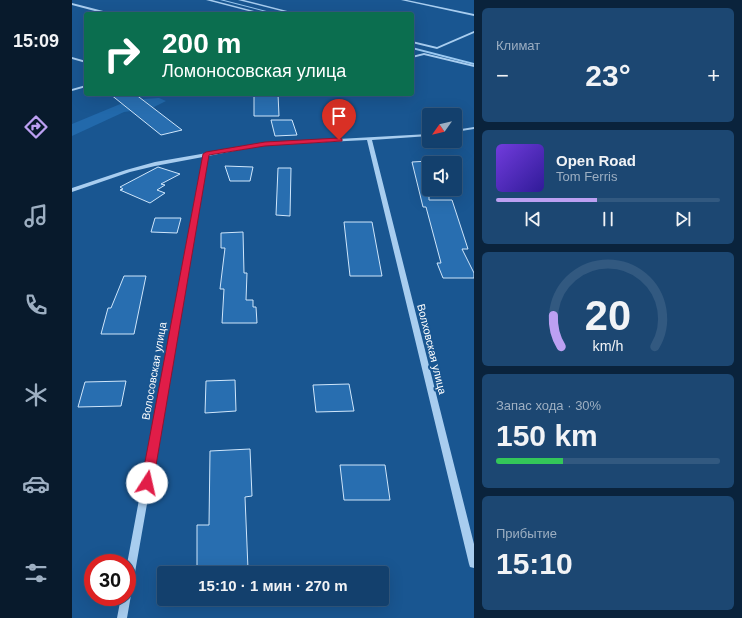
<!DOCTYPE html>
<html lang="ru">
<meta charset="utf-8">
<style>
:root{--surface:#13406d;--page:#1c4772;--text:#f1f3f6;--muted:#9dafc2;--line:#325980;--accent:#bca0f2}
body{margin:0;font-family:Helvetica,sans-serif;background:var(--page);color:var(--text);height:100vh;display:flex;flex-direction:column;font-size:15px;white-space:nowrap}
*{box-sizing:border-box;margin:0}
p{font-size:13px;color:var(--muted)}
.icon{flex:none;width:22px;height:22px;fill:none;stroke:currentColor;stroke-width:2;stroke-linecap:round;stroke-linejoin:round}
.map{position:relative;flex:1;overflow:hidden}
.details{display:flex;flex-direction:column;gap:8px;padding:8px;background:#0a233c;width:268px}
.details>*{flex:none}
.banner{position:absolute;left:12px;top:12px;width:330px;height:84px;border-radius:4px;box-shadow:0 4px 16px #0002,0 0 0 1px var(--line);background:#0b6e4f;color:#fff;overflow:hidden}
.needle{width:26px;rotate:236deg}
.controls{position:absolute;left:350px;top:108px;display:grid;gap:8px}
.controls a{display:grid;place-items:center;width:40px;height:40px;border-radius:4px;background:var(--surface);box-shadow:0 4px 16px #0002,0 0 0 1px var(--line);font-size:20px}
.speed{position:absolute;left:12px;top:554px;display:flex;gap:8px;font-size:20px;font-weight:700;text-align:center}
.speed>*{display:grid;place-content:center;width:52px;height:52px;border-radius:50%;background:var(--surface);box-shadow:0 4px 16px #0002,0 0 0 1px var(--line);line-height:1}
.speed .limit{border:6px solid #d22;background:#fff;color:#111}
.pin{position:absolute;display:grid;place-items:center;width:34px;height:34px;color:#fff;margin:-41px -17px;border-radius:50% 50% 50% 0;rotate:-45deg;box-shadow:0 0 4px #0007}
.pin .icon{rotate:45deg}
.me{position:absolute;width:44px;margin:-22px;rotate:10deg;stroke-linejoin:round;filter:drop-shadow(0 0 3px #0008)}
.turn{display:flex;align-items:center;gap:14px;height:84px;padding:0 12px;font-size:18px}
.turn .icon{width:52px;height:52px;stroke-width:2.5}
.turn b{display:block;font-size:28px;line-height:34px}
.big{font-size:30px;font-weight:700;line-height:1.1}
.details .card{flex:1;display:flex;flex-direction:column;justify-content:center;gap:6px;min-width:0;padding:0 14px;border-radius:6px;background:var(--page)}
.details .dial{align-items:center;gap:0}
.dial svg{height:104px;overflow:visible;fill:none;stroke:var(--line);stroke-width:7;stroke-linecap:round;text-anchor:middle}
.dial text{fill:var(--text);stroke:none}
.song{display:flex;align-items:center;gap:12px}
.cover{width:48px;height:48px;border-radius:6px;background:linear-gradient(135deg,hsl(260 70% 55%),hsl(250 70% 35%))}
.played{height:4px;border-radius:2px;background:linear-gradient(90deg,var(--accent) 45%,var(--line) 45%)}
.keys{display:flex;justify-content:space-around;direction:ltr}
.heat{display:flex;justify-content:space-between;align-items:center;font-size:22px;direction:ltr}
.charge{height:6px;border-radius:3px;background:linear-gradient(90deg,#34c759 30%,var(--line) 0)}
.trip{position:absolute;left:85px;top:566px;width:232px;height:40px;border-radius:4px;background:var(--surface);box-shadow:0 4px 16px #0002,0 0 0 1px var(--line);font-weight:700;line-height:40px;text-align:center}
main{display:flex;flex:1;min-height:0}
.tabs{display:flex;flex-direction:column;width:72px;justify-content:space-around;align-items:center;background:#081a2c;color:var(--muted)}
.tabs .icon{width:28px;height:28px}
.tabs .selected{color:var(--accent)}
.tabs b{font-size:18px;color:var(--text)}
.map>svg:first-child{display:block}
</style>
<main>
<nav class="tabs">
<b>15:09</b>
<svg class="icon selected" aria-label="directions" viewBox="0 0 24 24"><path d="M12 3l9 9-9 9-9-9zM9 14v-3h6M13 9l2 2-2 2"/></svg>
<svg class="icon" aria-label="music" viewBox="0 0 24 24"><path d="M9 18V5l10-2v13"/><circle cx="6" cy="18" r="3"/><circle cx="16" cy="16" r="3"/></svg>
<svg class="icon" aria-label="phone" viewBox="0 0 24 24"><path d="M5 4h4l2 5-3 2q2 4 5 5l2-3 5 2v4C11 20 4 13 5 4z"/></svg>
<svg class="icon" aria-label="climate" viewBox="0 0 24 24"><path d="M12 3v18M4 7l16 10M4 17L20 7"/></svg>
<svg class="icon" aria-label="car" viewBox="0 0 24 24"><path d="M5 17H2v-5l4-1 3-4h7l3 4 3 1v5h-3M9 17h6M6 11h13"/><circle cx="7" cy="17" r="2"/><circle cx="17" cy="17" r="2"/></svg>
<svg class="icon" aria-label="filters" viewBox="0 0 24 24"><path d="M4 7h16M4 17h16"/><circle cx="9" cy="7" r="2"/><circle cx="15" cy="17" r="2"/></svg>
</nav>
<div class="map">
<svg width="402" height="618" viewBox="0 0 402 618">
<rect width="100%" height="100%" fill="#195691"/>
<path fill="#2269ab" d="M87,98L94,101L80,108L52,112L0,136V124L58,100Z"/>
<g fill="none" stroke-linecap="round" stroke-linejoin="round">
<g fill="#9bc9f1" fill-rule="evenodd">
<path d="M148,0H152L206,14H202Z"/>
<path d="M340,47L402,63V65L340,49Z"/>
</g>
</g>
<g fill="#286eb0" stroke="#cfe6fb">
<path d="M38,94H63L110,130L89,135Z"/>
<path d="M182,94H206L207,116H182Z"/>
<path d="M199,120H220L225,135L203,136Z"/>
<path d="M357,161V200H380L396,249H390L402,273V278H371L365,263H369L354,207H351L340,162Z"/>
<path d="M153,166L181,167L178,181H158Z"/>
<path d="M86,167L108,174L89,184L93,185L85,190L93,193L78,203L48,190L51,189L48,187Z"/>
<path d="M206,168H219L218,216L204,215Z"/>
<path d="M83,218H109L105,233L79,232Z"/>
<path d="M272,222H300L310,276H278Z"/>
<path d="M171,232L172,273H175L174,300H181V307H184L185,323H150L152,289H148L153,248H149V233Z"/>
<path d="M52,276H74L62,334H29L36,308H39Z"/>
<path d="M163,380L164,411L133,413L134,381Z"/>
<path d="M54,381L49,406L6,407L13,382Z"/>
<path d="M277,384L282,411L244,412L241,385Z"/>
<path d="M178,449L180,496L173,497L176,569H125V525H137L138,451Z"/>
<path d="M268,465H313L318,500H272Z"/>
</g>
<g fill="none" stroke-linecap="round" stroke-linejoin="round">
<g fill="#a8cdef" fill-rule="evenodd">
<path d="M134,0H140L194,14H188Z"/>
<path d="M166,0H172L227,14H221Z"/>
<path d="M329,0H335L402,14V16Z"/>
<path d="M0,3L39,13L40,14H34L0,5Z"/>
<path d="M402,31V33L365,49L340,43V41L365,47Z"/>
<path d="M352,53L402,65V67L352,55L340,58V56Z"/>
<path d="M0,57L14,61V63L0,59Z"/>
<path d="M14,85V87L0,91V89Z"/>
<path d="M402,127V129L383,132V130Z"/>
<path d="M357,134V136L300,140L402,544V568L398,567L397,564L295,140L193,145L136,156L55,618H45L49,597H55V564L131,157L83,166L58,172L0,192V188L54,170L83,162L193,143Z"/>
</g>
</g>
<path fill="#e11d48" stroke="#92132f" d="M267,138L270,139V141L193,146L137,155L81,483L79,486L75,488L70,486L69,483L131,154L134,152L193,142Z"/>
<g text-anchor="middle" stroke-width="4" stroke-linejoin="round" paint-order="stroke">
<g font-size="11" fill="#fff" stroke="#195691">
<text transform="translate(360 349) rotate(76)" y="4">Волховская улица</text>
<text transform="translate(82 371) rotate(-80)" y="4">Волосовская улица</text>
</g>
</g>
</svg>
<div class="controls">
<a><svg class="needle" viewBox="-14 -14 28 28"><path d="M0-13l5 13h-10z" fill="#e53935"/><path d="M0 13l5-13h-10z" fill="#9dafc2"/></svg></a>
<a><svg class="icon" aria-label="sound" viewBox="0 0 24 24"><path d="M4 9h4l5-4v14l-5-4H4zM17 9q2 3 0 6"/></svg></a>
</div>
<div class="speed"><div class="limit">30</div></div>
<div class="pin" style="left:267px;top:140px;background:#d93025"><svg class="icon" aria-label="arrive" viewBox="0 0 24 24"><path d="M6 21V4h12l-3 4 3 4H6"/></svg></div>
<svg class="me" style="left:75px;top:483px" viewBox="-20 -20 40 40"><circle r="19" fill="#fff"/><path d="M0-13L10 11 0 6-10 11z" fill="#e11d48"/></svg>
<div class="trip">15:10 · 1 мин · 270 m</div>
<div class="banner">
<div class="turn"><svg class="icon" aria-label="right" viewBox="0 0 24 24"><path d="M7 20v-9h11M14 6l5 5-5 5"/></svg><div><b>200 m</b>Ломоносовская улица</div></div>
</div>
</div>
<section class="details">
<div class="card"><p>Климат</p>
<div class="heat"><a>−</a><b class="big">23°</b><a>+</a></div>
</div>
<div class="card">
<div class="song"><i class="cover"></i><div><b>Open Road</b><p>Tom Ferris</p></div></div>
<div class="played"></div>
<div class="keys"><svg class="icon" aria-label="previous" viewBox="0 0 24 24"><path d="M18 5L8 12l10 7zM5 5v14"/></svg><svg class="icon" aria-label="pause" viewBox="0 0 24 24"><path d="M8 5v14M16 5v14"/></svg><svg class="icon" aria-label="next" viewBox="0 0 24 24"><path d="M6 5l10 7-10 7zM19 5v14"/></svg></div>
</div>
<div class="card dial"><svg viewBox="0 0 100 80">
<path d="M14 69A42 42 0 1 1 86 69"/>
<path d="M14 69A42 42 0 0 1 8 45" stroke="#bca0f2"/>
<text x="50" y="56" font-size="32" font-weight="700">20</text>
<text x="50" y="72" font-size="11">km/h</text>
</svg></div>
<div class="card"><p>Запас хода · 30%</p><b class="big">150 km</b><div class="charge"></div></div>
<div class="card"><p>Прибытие</p><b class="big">15:10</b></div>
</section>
</main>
